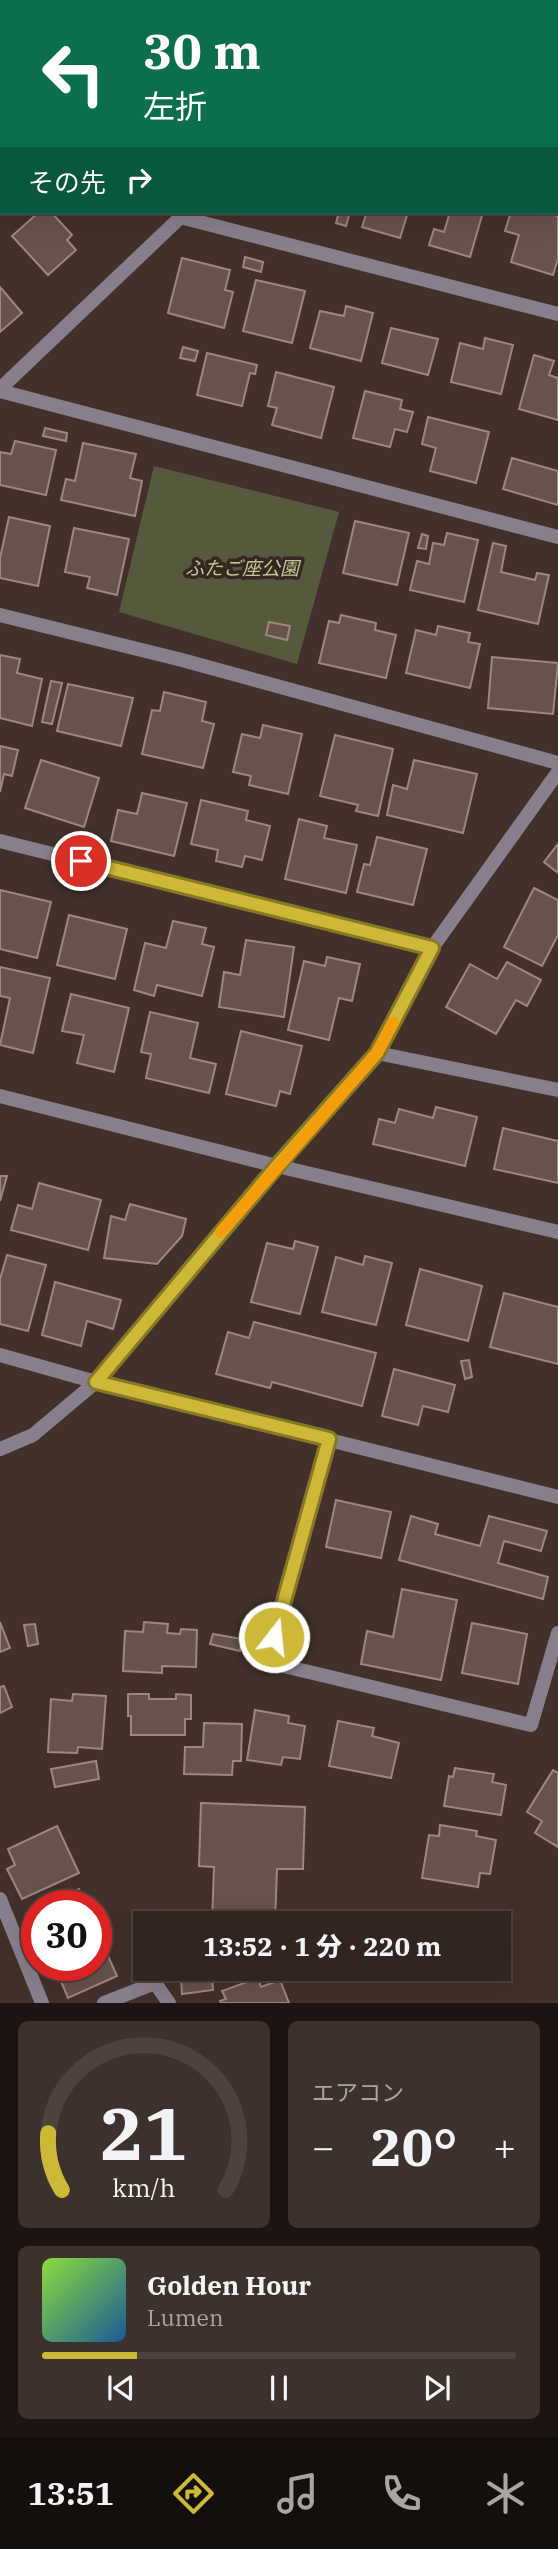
<!DOCTYPE html>
<html lang="ja">
<meta charset="utf-8">
<style>
:root{--surface:#322520;--page:#3d312d;--text:#f1f3f6;--muted:#a8a5a5;--line:#4d423e;--accent:#ceb838}
body{margin:0;font-family:"IBM Plex Serif","Noto Sans JP",serif;background:var(--page);color:var(--text);height:100vh;display:flex;flex-direction:column;font-size:26px;white-space:nowrap}
*{box-sizing:border-box;margin:0}
p{font-size:23px;color:var(--muted)}
.icon{flex:none;width:38px;height:38px;fill:none;stroke:currentColor;stroke-width:2;stroke-linecap:round;stroke-linejoin:round}
.map{position:relative;height:2003px;overflow:hidden}
.details{display:flex;flex-direction:column;gap:18px;padding:18px;background:#1c1412;flex:1}
.details>*{flex:none}
.guide{position:absolute;left:0px;top:0px;width:558px;height:214px;box-shadow:0 7px 28px #0002,0 0 0 2px var(--line);background:#0b6e4f;color:#fff;overflow:hidden}
.speed{position:absolute;left:21px;top:1890px;display:flex;gap:14px;font-size:35px;font-weight:700;text-align:center}
.speed>*{display:grid;place-content:center;width:91px;height:91px;border-radius:50%;background:var(--surface);box-shadow:0 7px 28px #0002,0 0 0 2px var(--line);line-height:1}
.speed .limit{border:10px solid #d22;background:#fff;color:#111}
.pin{position:absolute;display:grid;place-items:center;width:60px;height:60px;color:#fff;margin:-30px;border:4px solid #fff;border-radius:50%;box-shadow:0 2px 7px #0007}
.me{position:absolute;width:77px;margin:-38px;rotate:16deg;stroke-linejoin:round;filter:drop-shadow(0 0 5px #0008)}
.turn{display:flex;align-items:center;gap:24px;height:147px;padding:0 28px;font-size:32px}
.turn .icon{width:91px;height:91px;stroke-width:2.5}
.turn b{display:block;font-size:49px;line-height:60px}
.then{display:flex;align-items:center;height:66px;padding:0 28px;background:#0003;gap:14px;font-size:26px}
.big{font-size:52px;font-weight:800;line-height:1.1}
.details .widget{flex:1;display:flex;flex-direction:column;justify-content:center;gap:10px;min-width:0;padding:0 24px;border-radius:10px;background:var(--page)}
.details .dial{align-items:center;gap:0}
.dial svg{height:182px;overflow:visible;fill:none;stroke:var(--line);stroke-width:7;stroke-linecap:round;text-anchor:middle}
.dial text{fill:var(--text);stroke:none}
.song{display:flex;align-items:center;gap:21px}
.cover{width:84px;height:84px;border-radius:10px;background:linear-gradient(135deg,hsl(90 70% 55%),hsl(210 70% 35%))}
.played{height:7px;border-radius:4px;background:linear-gradient(90deg,var(--accent) 20%,var(--line) 20%)}
.keys{display:flex;justify-content:space-around;direction:ltr}
.heat{display:flex;justify-content:space-between;align-items:center;font-size:38px;direction:ltr}
.details .tiles{flex:1;display:grid;gap:18px;grid-template-columns:1fr 1fr}
.widget:last-child{grid-column:span 2}
.trip{position:absolute;left:133px;top:1911px;width:378px;height:70px;border-radius:0px;background:var(--surface);box-shadow:0 7px 28px #0002,0 0 0 2px var(--line);font-weight:800;line-height:70px;text-align:center}
.menu{display:flex;height:112px;justify-content:space-around;align-items:center;background:#140f0d;color:var(--muted)}
.menu .icon{width:49px;height:49px}
.menu .on{color:var(--accent)}
.menu b{font-size:32px;color:var(--text)}
.map>svg:first-child{display:block}
</style>
<div class="map">
<svg width="558" height="2003" viewBox="0 0 558 2003">
<rect width="100%" height="100%" fill="#42312a"/>
<path fill="#555a3c" d="M154,466L339,512L297,664L119,612Z"/>
<g fill="#66534b" stroke="#9d8880" stroke-width="2">
<path d="M521,0H558V26L556,2H521Z"/>
<path d="M0,141H2V210L0,208Z"/>
<path d="M39,212H51L72,235L67,240L76,250L48,275L12,236Z"/>
<path d="M339,212H350L346,226L336,223Z"/>
<path d="M367,212H408L400,238L362,227Z"/>
<path d="M450,212H483L470,257L429,245L434,229L444,232Z"/>
<path d="M511,212H543L558,216V259L553,275L511,262L519,235L505,231Z"/>
<path d="M245,257L263,262L261,272L243,267Z"/>
<path d="M182,258L230,270L225,290L233,292L224,328L168,313Z"/>
<path d="M256,280L305,291L292,343L243,331Z"/>
<path d="M0,287L22,313L0,332Z"/>
<path d="M346,306L373,313L361,361L310,348L320,311L344,316Z"/>
<path d="M391,328L438,339L428,375L382,363Z"/>
<path d="M485,338L513,345L501,394L451,382L460,343L483,349Z"/>
<path d="M183,347L198,351L195,361L180,358Z"/>
<path d="M207,353L257,365L255,374L250,373L242,406L197,395Z"/>
<path d="M534,355L554,361L549,375L558,378V420L519,409Z"/>
<path d="M276,372L334,387L321,438L272,425L277,408L268,406Z"/>
<path d="M365,391L402,400L400,409L413,412L407,432L395,429L390,447L353,438Z"/>
<path d="M428,417L489,432L476,483L430,471L436,448L422,444Z"/>
<path d="M45,428L67,433L66,441L43,436Z"/>
<path d="M15,441L56,450L46,495L0,485V452L11,454Z"/>
<path d="M83,443L136,454L130,478L142,481L135,516L61,500L66,479L75,481Z"/>
<path d="M512,458L558,471V505L503,489Z"/>
<path d="M9,517L50,526L38,586L0,578V558Z"/>
<path d="M355,521L409,533L397,585L343,573Z"/>
<path d="M74,528L129,539L117,595L87,588L90,577L65,572Z"/>
<path d="M447,533L478,540L464,602L410,590L417,561L429,564L433,543L444,545Z"/>
<path d="M422,534L428,536L426,549L418,548Z"/>
<path d="M493,543L506,546L501,572L535,580L537,573L549,575L538,624L478,610Z"/>
<path d="M341,615L376,623L375,630L396,635L386,678L319,663L329,621L339,623Z"/>
<path d="M269,622L290,626L287,640L266,635Z"/>
<path d="M438,626L470,633L468,642L480,644L470,688L406,673L416,630L436,635Z"/>
<path d="M0,655L20,659L17,673L42,679L32,726L0,718Z"/>
<path d="M492,657L558,663L553,714L488,708Z"/>
<path d="M51,681L62,683L52,724L42,722Z"/>
<path d="M68,684L133,698L121,746L57,731Z"/>
<path d="M164,692L206,702L202,721L214,724L203,768L142,754L152,710L160,711Z"/>
<path d="M263,725L302,734L288,794L249,785L251,776L233,772L242,734L260,738Z"/>
<path d="M335,735L393,749L378,816L356,811L358,805L320,796Z"/>
<path d="M0,746L18,750L12,776L4,774L0,792Z"/>
<path d="M41,760L99,778L84,827L25,808Z"/>
<path d="M414,760L477,774L463,833L387,815L393,785L407,789Z"/>
<path d="M142,793L187,803L174,856L111,841L118,810L137,814Z"/>
<path d="M201,800L248,811L246,820L270,826L262,860L245,856L242,867L216,861L218,850L191,844Z"/>
<path d="M299,819L327,826L324,838L357,845L346,893L285,879Z"/>
<path d="M377,837L427,849L413,905L357,892L364,864L370,865Z"/>
<path d="M558,844V873L544,862Z"/>
<path d="M534,888L558,900V935L542,966L504,947Z"/>
<path d="M0,890L51,902L37,958L0,949Z"/>
<path d="M69,915L127,929L115,979L57,965Z"/>
<path d="M173,921L206,928L202,944L214,947L202,996L157,985L154,996L134,990L145,943L166,948Z"/>
<path d="M246,940L294,947L284,1017L219,1007L224,972L240,975Z"/>
<path d="M327,957L360,964L352,1001L339,998L329,1040L288,1030L304,961L325,966Z"/>
<path d="M507,962L541,980L527,1006L516,1000L496,1034L446,1007L470,964L497,979Z"/>
<path d="M0,967L50,978L33,1053L0,1045L10,998L0,996Z"/>
<path d="M71,994L129,1008L114,1072L77,1063L84,1035L62,1031Z"/>
<path d="M150,1012L198,1023L190,1058L216,1064L209,1093L146,1078L151,1054L141,1052Z"/>
<path d="M241,1031L302,1046L290,1094L280,1091L276,1106L226,1094Z"/>
<path d="M436,1107L477,1117L465,1166L373,1144L379,1119L395,1123L399,1109L433,1118Z"/>
<path d="M503,1128L558,1141V1183L494,1169Z"/>
<path d="M0,1176H7L0,1201Z"/>
<path d="M39,1183L101,1200L88,1250L11,1230L18,1205L32,1209Z"/>
<path d="M130,1204L186,1219L182,1236L157,1264L104,1258L111,1216L125,1220Z"/>
<path d="M295,1241L318,1247L300,1314L251,1302L267,1243L293,1249Z"/>
<path d="M7,1255L46,1265L28,1331L0,1324V1279Z"/>
<path d="M365,1256L392,1263L376,1325L322,1312L336,1257L363,1265Z"/>
<path d="M420,1269L482,1286L468,1341L406,1325Z"/>
<path d="M55,1282L121,1300L113,1329L87,1321L81,1346L42,1335Z"/>
<path d="M504,1293L558,1307V1364L490,1347Z"/>
<path d="M254,1322L376,1353L362,1406L272,1382L270,1388L216,1374L228,1332L249,1338Z"/>
<path d="M469,1360L472,1377L465,1379L461,1361Z"/>
<path d="M394,1369L455,1385L448,1412L423,1406L418,1425L382,1416Z"/>
<path d="M336,1500L391,1512L381,1558L326,1547Z"/>
<path d="M411,1516L438,1524L435,1534L480,1546L489,1516L547,1531L541,1551L504,1541L498,1563L548,1577L543,1599L399,1560Z"/>
<path d="M402,1589L457,1600L441,1680L361,1664L367,1631L393,1637Z"/>
<path d="M0,1622L10,1648L0,1652Z"/>
<path d="M144,1622L168,1624L167,1633L180,1634L181,1629L197,1630L196,1667L162,1666V1673L123,1671L125,1631L143,1632Z"/>
<path d="M472,1623L527,1634L518,1684L462,1673Z"/>
<path d="M35,1624L38,1644L28,1646L24,1625Z"/>
<path d="M213,1634L242,1639L240,1651L210,1644Z"/>
<path d="M4,1686L12,1707L0,1713V1687Z"/>
<path d="M73,1694L106,1696L102,1749L78,1747L77,1753L48,1752L51,1699L72,1701Z"/>
<path d="M128,1694H149V1699H176V1694L191,1695V1719H185V1735H131V1716H128Z"/>
<path d="M255,1710L289,1716L288,1723L305,1726L300,1759L283,1757L281,1765L247,1760Z"/>
<path d="M338,1721L374,1728L372,1736L399,1743L391,1778L329,1766Z"/>
<path d="M204,1723L242,1724L241,1761H233L232,1775L184,1774L185,1747H203Z"/>
<path d="M96,1761L99,1779L55,1787L51,1769Z"/>
<path d="M455,1768L494,1774L492,1782L506,1785L501,1815L444,1806L449,1776L453,1777Z"/>
<path d="M553,1770L558,1773V1847L535,1833L542,1821L527,1812Z"/>
<path d="M201,1803L305,1807L303,1869H277L275,1923H212L214,1867L199,1866Z"/>
<path d="M440,1825L477,1831L476,1836L496,1840L490,1874L480,1873L478,1887L422,1878L429,1835L439,1836Z"/>
<path d="M57,1826L79,1873L22,1899L7,1869L15,1865L8,1849Z"/>
<path d="M79,1889L86,1906H41Z"/>
<path d="M96,1929L117,1976L68,1998L54,1965H96Z"/>
<path d="M389,1969H413L399,1981Z"/>
<path d="M212,1976L213,1990L182,1994L181,1979Z"/>
<path d="M258,1978L261,1987L280,1980L289,2003H221L220,2001L226,1999L222,1991Z"/>
</g>
<g fill="none" stroke-linecap="round" stroke-linejoin="round">
<g stroke="#887f8c" stroke-width="14">
<path d="M180,217L558,314"/>
<path d="M0,389L186,212"/>
<path d="M0,391L558,537"/>
<path d="M0,615L182,660L558,763"/>
<path d="M0,841L432,948"/>
<path d="M377,1053L558,1090"/>
<path d="M0,1355L96,1382L558,1497"/>
<path d="M329,1439L267,1662L531,1725L558,1633"/>
<path d="M0,1449L33,1435L96,1382L277,1166L377,1053L432,948L558,772"/>
<path d="M0,1899L42,2003"/>
<path d="M104,2003L155,1983L169,2003"/>
</g>
<g stroke="#887f8c" stroke-width="14">
<path d="M238,0L245,2"/>
<path d="M54,2L56,0"/>
<path d="M0,52L2,50"/>
<path d="M556,79H558"/>
<path d="M0,1096L277,1166L558,1232"/>
</g>
</g>
<g fill="none" stroke-linecap="round" stroke-linejoin="round">
<defs>
<path id="route" d="M81,861L432,948L377,1053L277,1166L96,1382L329,1439L274,1637"/>
</defs>
<use href="#route" stroke="#867824" stroke-width="18"/>
<use href="#route" stroke="#ceb838" stroke-width="12"/>
<path stroke="#f59e0b" stroke-width="12" d="M221,1232L377,1053L393,1023"/>
</g>
<g text-anchor="middle" stroke-width="7" stroke-linejoin="round" paint-order="stroke">
<g font-size="19" font-style="italic" fill="#bfc88f" stroke="#372720">
<text x="242" y="575">ふたご座公園</text>
</g>
</g>
</svg>
<div class="speed"><div class="limit">30</div></div>
<div class="pin" style="left:81px;top:861px;background:#d93025"><svg class="icon" aria-label="arrive" viewBox="0 0 24 24"><path d="M6 21V4h12l-3 4 3 4H6"/></svg></div>
<svg class="me" style="left:274px;top:1637px" viewBox="-20 -20 40 40"><circle r="17" fill="#ceb838" stroke="#fff" stroke-width="3"/><path d="M0-11L8 9 0 5-8 9z" fill="#fff"/></svg>
<div class="trip">13:52 · 1 分 · 220 m</div>
<div class="guide">
<div class="turn"><svg class="icon" aria-label="left" viewBox="0 0 24 24"><path d="M17 20v-9H6M10 6l-5 5 5 5"/></svg><div><b>30 m</b>左折</div></div>
<div class="then">その先<svg class="icon" aria-label="right" viewBox="0 0 24 24"><path d="M7 20v-9h11M14 6l5 5-5 5"/></svg></div>
</div>
</div>
<section class="details">
<div class="tiles">
<div class="widget dial"><svg viewBox="0 0 100 80">
<path d="M14 69A42 42 0 1 1 86 69"/>
<path d="M14 69A42 42 0 0 1 8 44" stroke="#ceb838"/>
<text x="50" y="56" font-size="32" font-weight="700">21</text>
<text x="50" y="72" font-size="11">km/h</text>
</svg></div>
<div class="widget"><p>エアコン</p>
<div class="heat"><a>−</a><b class="big">20°</b><a>+</a></div>
</div>
<div class="widget">
<div class="song"><i class="cover"></i><div><b>Golden Hour</b><p>Lumen</p></div></div>
<div class="played"></div>
<div class="keys"><svg class="icon" aria-label="previous" viewBox="0 0 24 24"><path d="M18 5L8 12l10 7zM5 5v14"/></svg><svg class="icon" aria-label="pause" viewBox="0 0 24 24"><path d="M8 5v14M16 5v14"/></svg><svg class="icon" aria-label="next" viewBox="0 0 24 24"><path d="M6 5l10 7-10 7zM19 5v14"/></svg></div>
</div>
</div>
</section>
<nav class="menu">
<b>13:51</b>
<svg class="icon on" aria-label="directions" viewBox="0 0 24 24"><path d="M12 3l9 9-9 9-9-9zM9 14v-3h6M13 9l2 2-2 2"/></svg>
<svg class="icon" aria-label="music" viewBox="0 0 24 24"><path d="M9 18V5l10-2v13"/><circle cx="6" cy="18" r="3"/><circle cx="16" cy="16" r="3"/></svg>
<svg class="icon" aria-label="phone" viewBox="0 0 24 24"><path d="M5 4h4l2 5-3 2q2 4 5 5l2-3 5 2v4C11 20 4 13 5 4z"/></svg>
<svg class="icon" aria-label="climate" viewBox="0 0 24 24"><path d="M12 3v18M4 7l16 10M4 17L20 7"/></svg>
</nav>
